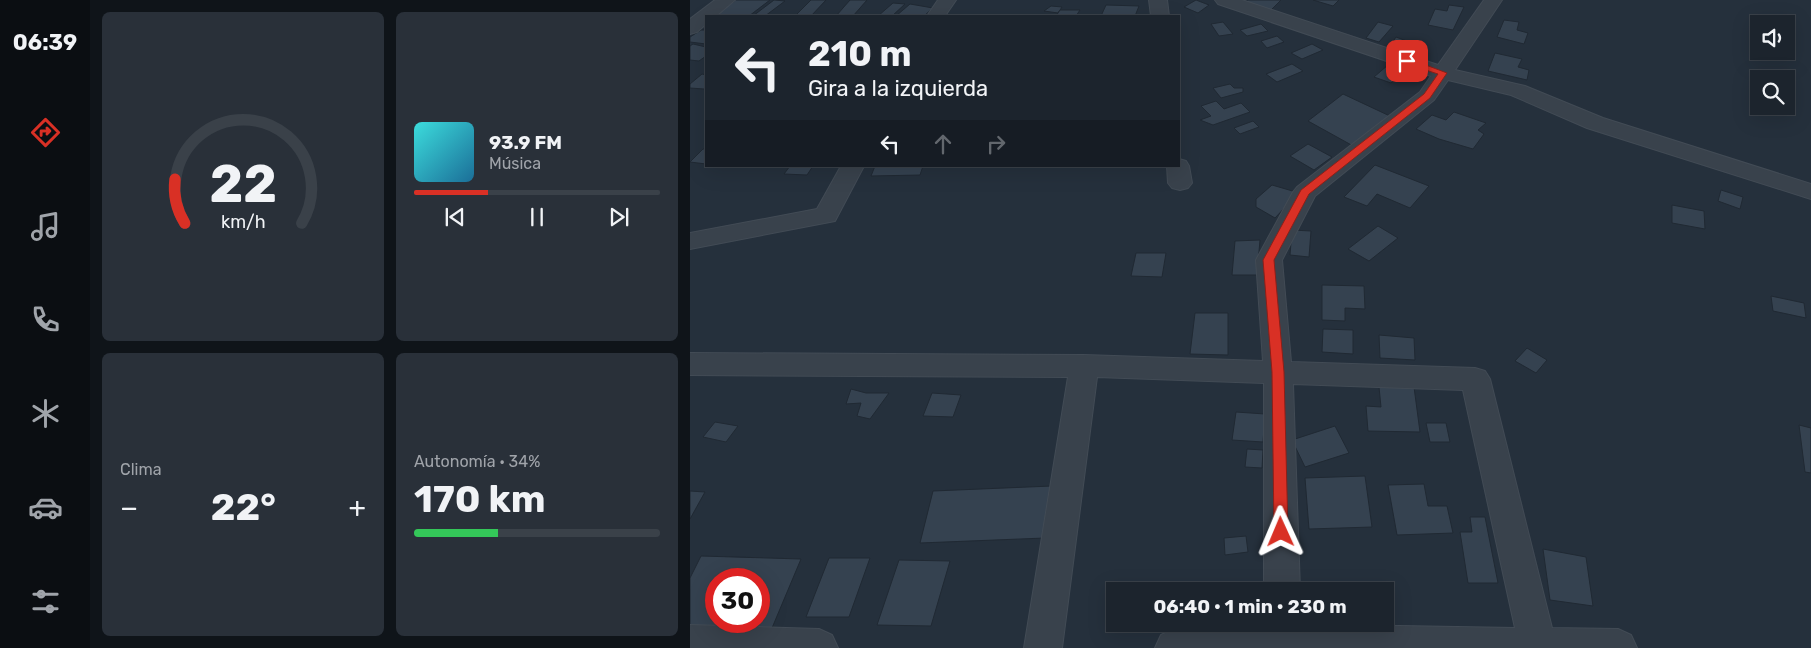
<!DOCTYPE html>
<html lang="es">
<meta charset="utf-8">
<style>
:root{--surface:#1c242d;--page:#293039;--text:#f1f3f6;--muted:#a0a4aa;--line:#3a4149;--accent:#d93025}
body{margin:0;font-family:Rubik,sans-serif;background:var(--page);color:var(--text);height:100vh;display:flex;flex-direction:column;font-size:19px;white-space:nowrap}
*{box-sizing:border-box;margin:0}
p{font-size:16px;color:var(--muted)}
.icon{flex:none;width:28px;height:28px;fill:none;stroke:currentColor;stroke-width:2;stroke-linecap:round;stroke-linejoin:round}
.map{position:relative;flex:1;overflow:hidden}
.side{display:flex;flex-direction:column;gap:12px;padding:12px;background:#0f1419;width:600px}
.side>*{flex:none}
.hud{position:absolute;left:15px;top:15px;width:475px;height:152px;border-radius:0px;box-shadow:0 5px 20px #0002,0 0 0 1px var(--line);background:#1c242d;color:var(--text);overflow:hidden}
.buttons{position:absolute;left:1060px;top:15px;display:grid;gap:10px}
.buttons a{display:grid;place-items:center;width:45px;height:45px;border-radius:0px;background:var(--surface);box-shadow:0 5px 20px #0002,0 0 0 1px var(--line);font-size:25px}
.speed{position:absolute;left:15px;top:568px;display:flex;gap:10px;font-size:25px;font-weight:700;text-align:center}
.speed>*{display:grid;place-content:center;width:65px;height:65px;border-radius:50%;background:var(--surface);box-shadow:0 5px 20px #0002,0 0 0 1px var(--line);line-height:1}
.speed .limit{border:8px solid #d22;background:#fff;color:#111}
.pin{position:absolute;display:grid;place-items:center;width:42px;height:42px;color:#fff;margin:-21px;border-radius:10px;box-shadow:0 2px 8px #0006}
.me{position:absolute;width:55px;margin:-28px;rotate:359deg;stroke-linejoin:round;filter:drop-shadow(0 0 4px #0008)}
.turn{display:flex;align-items:center;gap:18px;height:105px;padding:0 20px;font-size:22px}
.turn .icon{width:65px;height:65px;stroke-width:2.5}
.turn b{display:block;font-size:35px;line-height:42px}
.lanes{display:flex;align-items:center;height:48px;padding:0 20px;background:#0003;justify-content:center;gap:25px;direction:ltr}
.lanes .off{opacity:.35}
.big{font-size:38px;font-weight:700;line-height:1.1}
.side .card{flex:1;display:flex;flex-direction:column;justify-content:center;gap:8px;min-width:0;padding:0 18px;border-radius:8px;background:var(--page)}
.side .dial{align-items:center;gap:0}
.dial svg{height:130px;overflow:visible;fill:none;stroke:var(--line);stroke-width:7;stroke-linecap:round;text-anchor:middle}
.dial text{fill:var(--text);stroke:none}
.song{display:flex;align-items:center;gap:15px}
.cover{width:60px;height:60px;border-radius:8px;background:linear-gradient(135deg,hsl(180 70% 55%),hsl(200 70% 35%))}
.played{height:5px;border-radius:2px;background:linear-gradient(90deg,var(--accent) 30%,var(--line) 30%)}
.keys{display:flex;justify-content:space-around;direction:ltr}
.heat{display:flex;justify-content:space-between;align-items:center;font-size:28px;direction:ltr}
.charge{height:8px;border-radius:4px;background:linear-gradient(90deg,#34c759 34%,var(--line) 0)}
.side .tiles{flex:1;display:grid;gap:12px;grid-template-columns:repeat(2,1fr)}
.trip{position:absolute;left:416px;top:582px;width:288px;height:50px;border-radius:0px;background:var(--surface);box-shadow:0 5px 20px #0002,0 0 0 1px var(--line);font-weight:700;line-height:50px;text-align:center}
main{display:flex;flex:1;min-height:0}
.menu{display:flex;flex-direction:column;width:90px;justify-content:space-around;align-items:center;background:#0b0e12;color:var(--muted)}
.menu .icon{width:35px;height:35px}
.menu .current{color:var(--accent)}
.menu b{font-size:22px;color:var(--text)}
.map>svg:first-child{display:block}
</style>
<main>
<nav class="menu">
<b>06:39</b>
<svg class="icon current" aria-label="directions" viewBox="0 0 24 24"><path d="M12 3l9 9-9 9-9-9zM9 14v-3h6M13 9l2 2-2 2"/></svg>
<svg class="icon" aria-label="music" viewBox="0 0 24 24"><path d="M9 18V5l10-2v13"/><circle cx="6" cy="18" r="3"/><circle cx="16" cy="16" r="3"/></svg>
<svg class="icon" aria-label="phone" viewBox="0 0 24 24"><path d="M5 4h4l2 5-3 2q2 4 5 5l2-3 5 2v4C11 20 4 13 5 4z"/></svg>
<svg class="icon" aria-label="climate" viewBox="0 0 24 24"><path d="M12 3v18M4 7l16 10M4 17L20 7"/></svg>
<svg class="icon" aria-label="car" viewBox="0 0 24 24"><path d="M5 17H2v-5l4-1 3-4h7l3 4 3 1v5h-3M9 17h6M6 11h13"/><circle cx="7" cy="17" r="2"/><circle cx="17" cy="17" r="2"/></svg>
<svg class="icon" aria-label="filters" viewBox="0 0 24 24"><path d="M4 7h16M4 17h16"/><circle cx="9" cy="7" r="2"/><circle cx="15" cy="17" r="2"/></svg>
</nav>
<section class="side">
<div class="tiles">
<div class="card dial"><svg viewBox="0 0 100 80">
<path d="M14 69A42 42 0 1 1 86 69"/>
<path d="M14 69A42 42 0 0 1 8 42" stroke="#d93025"/>
<text x="50" y="56" font-size="32" font-weight="700">22</text>
<text x="50" y="72" font-size="11">km/h</text>
</svg></div>
<div class="card">
<div class="song"><i class="cover"></i><div><b>93.9 FM</b><p>Música</p></div></div>
<div class="played"></div>
<div class="keys"><svg class="icon" aria-label="previous" viewBox="0 0 24 24"><path d="M18 5L8 12l10 7zM5 5v14"/></svg><svg class="icon" aria-label="pause" viewBox="0 0 24 24"><path d="M8 5v14M16 5v14"/></svg><svg class="icon" aria-label="next" viewBox="0 0 24 24"><path d="M6 5l10 7-10 7zM19 5v14"/></svg></div>
</div>
<div class="card"><p>Clima</p>
<div class="heat"><a>−</a><b class="big">22°</b><a>+</a></div>
</div>
<div class="card"><p>Autonomía · 34%</p><b class="big">170 km</b><div class="charge"></div></div>
</div>
</section>
<div class="map">
<svg width="1121" height="648" viewBox="0 0 1121 648">
<rect width="100%" height="100%" fill="#25303c"/>
<g fill="#354250" stroke="#202933" fill-rule="evenodd">
<path d="M46,0H80L59,16H24Z"/>
<path d="M84,0L95,1L75,16H63Z"/>
<path d="M121,0H136L121,16H105Z"/>
<path d="M160,0H177L163,16H146Z"/>
<path d="M506,0L519,5L508,13L494,7Z"/>
<path d="M558,0H591L581,10L554,3Z"/>
<path d="M623,0H649L643,6Z"/>
<path d="M203,3L215,4L202,16H188Z"/>
<path d="M220,4L243,8L234,16H206Z"/>
<path d="M416,5L449,6L445,16H411Z"/>
<path d="M759,5L774,7L763,30L738,25L745,9L757,11Z"/>
<path d="M361,6L372,7L368,13L354,11Z"/>
<path d="M370,10H390L386,16H366Z"/>
<path d="M814,20L829,22L827,30L838,33L834,44L807,37Z"/>
<path d="M533,22L543,34L529,36L521,24Z"/>
<path d="M688,22L703,26L689,42L676,38Z"/>
<path d="M571,24L578,31L557,36L550,30Z"/>
<path d="M11,30H16V44L0,42V37Z"/>
<path d="M587,36L594,42L577,48L571,41Z"/>
<path d="M706,37L725,44L718,52L700,46Z"/>
<path d="M3,44L16,47V56L9,61L0,60V46Z"/>
<path d="M622,44L633,50L612,59L601,53Z"/>
<path d="M805,53L832,59L828,67L839,70L837,80L798,71Z"/>
<path d="M602,64L613,71L587,82L576,74Z"/>
<path d="M698,65L714,72L701,83L684,77Z"/>
<path d="M12,74L16,75V87L14,89L0,88V84Z"/>
<path d="M540,84L544,88H553V92L531,98L523,88Z"/>
<path d="M653,94L702,117L665,147L618,121Z"/>
<path d="M526,101L534,109L551,103L560,112L523,125L510,120L521,116L511,106Z"/>
<path d="M764,112L796,123L788,130L794,134L783,149L749,139L726,129L742,115L756,120Z"/>
<path d="M563,121L569,127L550,134L544,128Z"/>
<path d="M618,144L642,157L624,170L600,156Z"/>
<path d="M13,149H16V164L0,162Z"/>
<path d="M685,165L739,186L720,208L687,194L677,206L654,197Z"/>
<path d="M100,166H123L117,175L94,174Z"/>
<path d="M185,166H233L230,175L181,176Z"/>
<path d="M582,185L606,192L601,201L585,218L566,207V199Z"/>
<path d="M1031,190L1053,197L1050,209L1028,201Z"/>
<path d="M982,205L1014,211L1015,229L982,223Z"/>
<path d="M688,226L708,238L679,261L658,249Z"/>
<path d="M602,230L621,231L619,257L600,255Z"/>
<path d="M570,240L567,275H542L545,241Z"/>
<path d="M446,253H476L472,277L441,276Z"/>
<path d="M632,285L674,286L675,309L655,308V321L632,320Z"/>
<path d="M1081,296L1114,303L1116,318L1083,311Z"/>
<path d="M505,313H538V355L500,354Z"/>
<path d="M633,329L663,330V354L632,352Z"/>
<path d="M689,335L724,338L725,360L690,358Z"/>
<path d="M837,348L857,360L846,373L825,361Z"/>
<path d="M689,387H724L730,432L678,431L676,406L691,407Z"/>
<path d="M161,389L176,393H199L180,419L167,416L171,403L156,404Z"/>
<path d="M242,393L271,395L263,417L233,416Z"/>
<path d="M546,412L575,414L573,442L542,440Z"/>
<path d="M25,422L48,426L36,442L13,437Z"/>
<path d="M736,423H756L760,442H740Z"/>
<path d="M1109,425L1121,428V473L1115,472Z"/>
<path d="M645,426L659,453L615,467L602,440Z"/>
<path d="M557,449L573,450L572,468L555,467Z"/>
<path d="M675,476L682,527L619,529L615,478Z"/>
<path d="M734,484L738,506H757L763,533L707,535L698,485Z"/>
<path d="M362,486L355,538L230,543L243,491Z"/>
<path d="M0,491L15,492L0,519Z"/>
<path d="M780,517H795L808,583H778L770,532H782Z"/>
<path d="M556,536L558,552L535,555L534,538Z"/>
<path d="M853,549L896,557L903,606L860,600Z"/>
<path d="M11,556L111,559L82,628L0,626V578ZM26,579H69V621H26Z"/>
<path d="M139,558H180L159,617H116Z"/>
<path d="M209,560L260,561L241,626L187,625Z"/>
</g>
<g fill="none" stroke-linecap="round" stroke-linejoin="round">
<defs>
<g id="minor">
<path d="M25,0H45L26,16H16V24L7,32L0,34V19Z"/>
<path d="M248,0H266L255,16H237Z"/>
<path d="M459,0H477L479,16H461Z"/>
<path d="M525,0H552L748,65L794,0H812L765,70L835,86L913,118L1121,184V199L897,128L821,95L758,80L744,100L625,196L592,260L601,362L785,368L795,371L800,379L862,628L928,629L941,635L947,648H465L471,635L484,629L592,624L825,628L773,390L603,384L610,591H574V383L407,377L372,648H334L378,377L0,375V353L394,355L573,361L566,260L603,192L607,187L730,92L741,76L528,4Z"/>
<path d="M489,159L496,161L499,166L502,183L498,188L490,190L482,188L478,183L477,166H489Z"/>
<path d="M151,166H174L145,221L0,249V233L127,209Z"/>
<path d="M0,625L129,629L142,635L148,648H0Z"/>
</g>
</defs>
<use href="#minor" stroke="#424b55" stroke-width="2"/>
<use href="#minor" fill="#39424c" fill-rule="evenodd"/>
</g>
<path fill="#d93025" stroke="#8d1f18" d="M714,59H720L757,73L740,98L619,194L584,260L594,372L598,532L596,536L591,538L586,536L584,532L582,372L573,260L611,190L734,94L748,74L714,63Z"/>
</svg>
<div class="buttons">
<a><svg class="icon" aria-label="sound" viewBox="0 0 24 24"><path d="M4 9h4l5-4v14l-5-4H4zM17 9q2 3 0 6"/></svg></a>
<a><svg class="icon" aria-label="search" viewBox="0 0 24 24"><circle cx="10" cy="10" r="6"/><path d="M15 15l6 6"/></svg></a>
</div>
<div class="speed"><div class="limit">30</div></div>
<div class="pin" style="left:717px;top:61px;background:#d93025"><svg class="icon" aria-label="arrive" viewBox="0 0 24 24"><path d="M6 21V4h12l-3 4 3 4H6"/></svg></div>
<svg class="me" style="left:591px;top:532px" viewBox="-20 -20 40 40"><path d="M0-17L14 15 0 8-14 15z" fill="#d93025" stroke="#fff" stroke-width="4"/></svg>
<div class="trip">06:40 · 1 min · 230 m</div>
<div class="hud">
<div class="turn"><svg class="icon" aria-label="left" viewBox="0 0 24 24"><path d="M17 20v-9H6M10 6l-5 5 5 5"/></svg><div><b>210 m</b>Gira a la izquierda</div></div>
<div class="lanes"><svg class="icon" aria-label="left" viewBox="0 0 24 24"><path d="M17 20v-9H6M10 6l-5 5 5 5"/></svg><svg class="icon off" aria-label="ahead" viewBox="0 0 24 24"><path d="M12 20V5M6 11l6-6 6 6"/></svg><svg class="icon off" aria-label="right" viewBox="0 0 24 24"><path d="M7 20v-9h11M14 6l5 5-5 5"/></svg></div>
</div>
</div>
</main>
